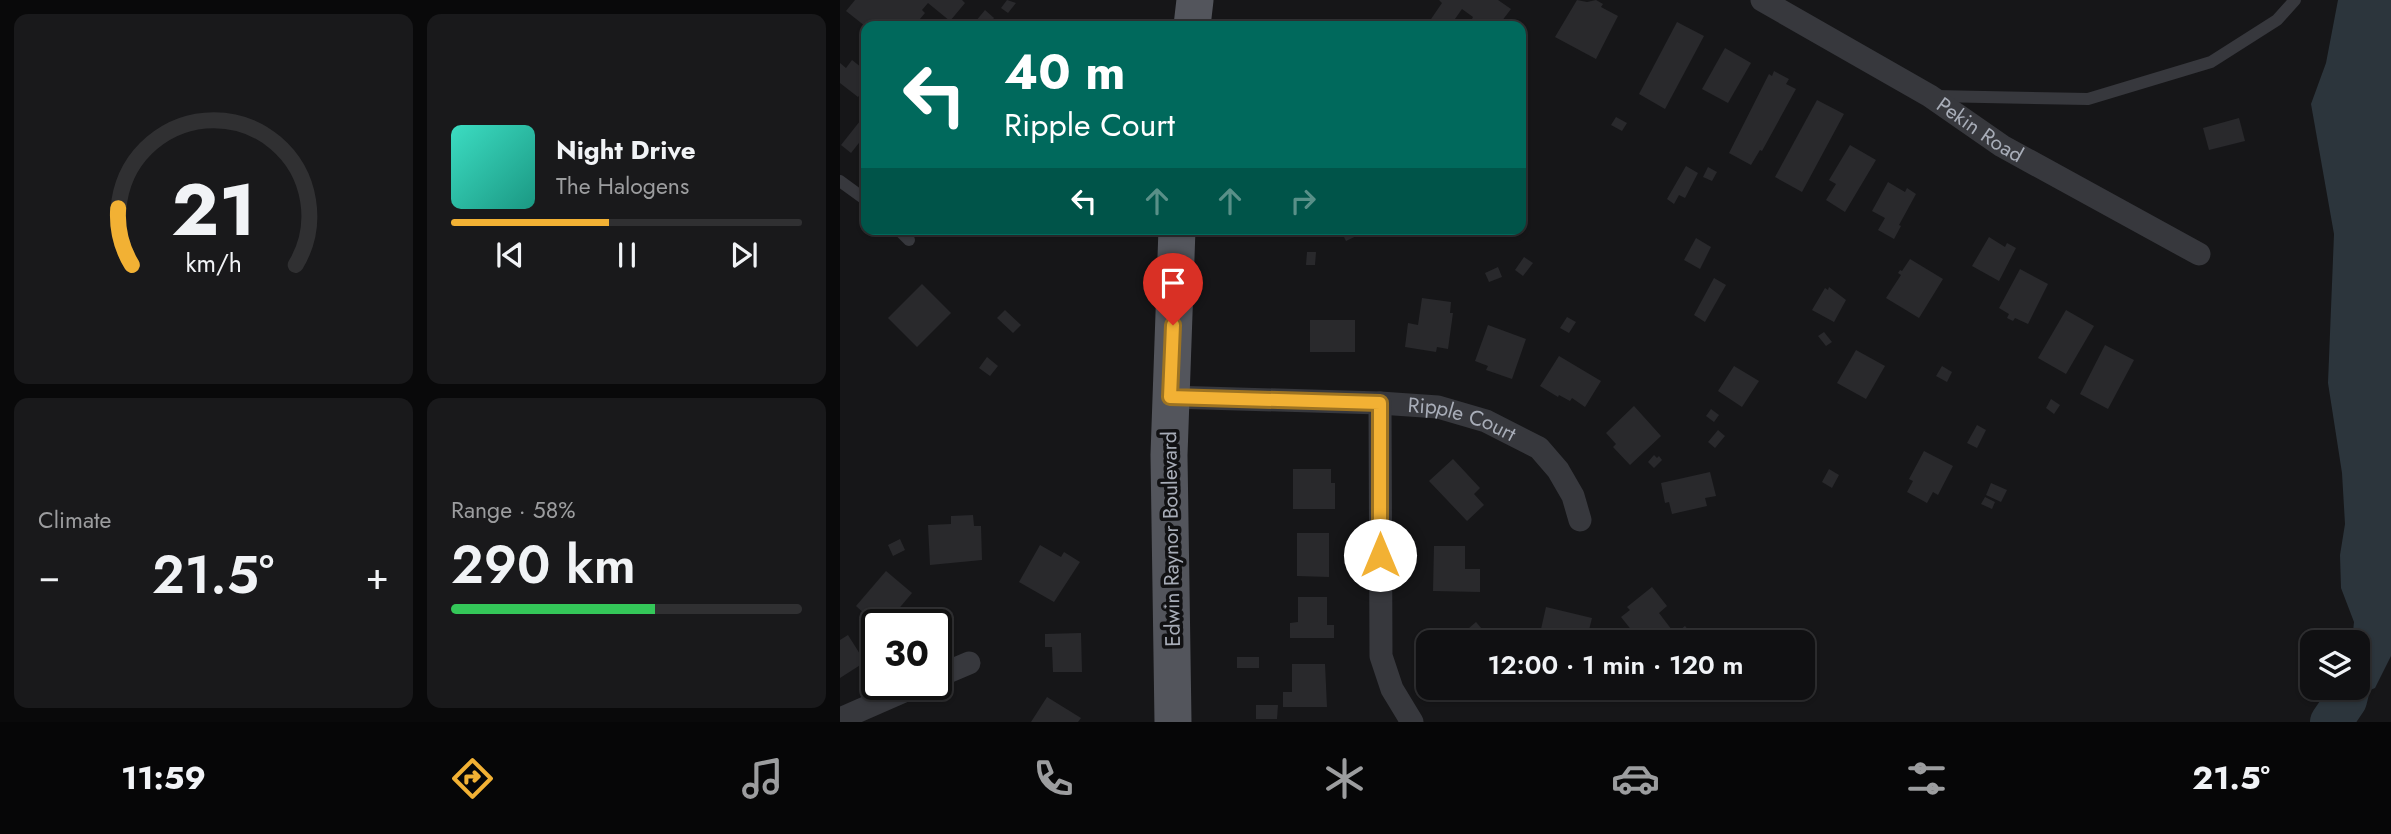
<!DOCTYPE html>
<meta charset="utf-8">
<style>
:root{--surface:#101012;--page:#19191b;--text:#f1f3f6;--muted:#9c9d9f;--line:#303032;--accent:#f2b134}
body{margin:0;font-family:Jost,sans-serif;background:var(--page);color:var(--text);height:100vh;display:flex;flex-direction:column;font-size:26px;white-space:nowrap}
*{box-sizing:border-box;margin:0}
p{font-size:23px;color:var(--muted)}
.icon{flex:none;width:38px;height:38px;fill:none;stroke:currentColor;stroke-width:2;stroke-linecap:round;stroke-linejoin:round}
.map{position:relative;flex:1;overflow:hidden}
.details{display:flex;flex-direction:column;gap:14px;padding:14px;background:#09090a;width:840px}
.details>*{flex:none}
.top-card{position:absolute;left:21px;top:21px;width:665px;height:214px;border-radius:14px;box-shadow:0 2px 5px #0004,0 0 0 2px var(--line);background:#00695c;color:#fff;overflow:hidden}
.controls{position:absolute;left:1460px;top:630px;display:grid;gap:14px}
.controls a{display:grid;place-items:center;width:70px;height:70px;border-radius:14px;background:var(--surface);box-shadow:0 2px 5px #0004,0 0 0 2px var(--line);font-size:35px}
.speed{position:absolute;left:21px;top:609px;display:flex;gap:14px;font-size:35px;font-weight:700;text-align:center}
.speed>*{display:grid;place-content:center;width:91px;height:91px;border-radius:50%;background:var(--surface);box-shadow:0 2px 5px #0004,0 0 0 2px var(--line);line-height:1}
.speed .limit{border:4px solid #111;border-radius:10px;background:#fff;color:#111}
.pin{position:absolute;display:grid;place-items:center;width:60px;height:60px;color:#fff;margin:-72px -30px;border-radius:50% 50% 50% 0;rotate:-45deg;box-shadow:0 0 7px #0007}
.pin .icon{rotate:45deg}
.me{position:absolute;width:77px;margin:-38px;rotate:0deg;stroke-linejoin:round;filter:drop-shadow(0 0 5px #0008)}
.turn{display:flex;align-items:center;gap:24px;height:147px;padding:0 28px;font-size:32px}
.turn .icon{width:91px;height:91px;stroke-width:2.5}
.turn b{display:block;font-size:49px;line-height:60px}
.lanes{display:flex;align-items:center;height:66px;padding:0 28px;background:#0003;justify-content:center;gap:35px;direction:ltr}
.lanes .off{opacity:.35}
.big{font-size:52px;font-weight:600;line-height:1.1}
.details .card{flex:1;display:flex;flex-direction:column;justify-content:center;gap:10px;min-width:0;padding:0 24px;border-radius:14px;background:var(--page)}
.details .dial{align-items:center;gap:0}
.dial svg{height:182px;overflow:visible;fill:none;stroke:var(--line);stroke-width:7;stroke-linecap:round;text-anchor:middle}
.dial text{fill:var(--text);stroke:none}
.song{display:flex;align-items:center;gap:21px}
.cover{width:84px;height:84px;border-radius:10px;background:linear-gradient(135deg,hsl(170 70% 55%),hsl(170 70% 35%))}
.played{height:7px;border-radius:4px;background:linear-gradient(90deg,var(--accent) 45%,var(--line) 45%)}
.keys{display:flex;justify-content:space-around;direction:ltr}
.heat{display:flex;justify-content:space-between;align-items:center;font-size:38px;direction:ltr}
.charge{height:10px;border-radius:5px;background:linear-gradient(90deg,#34c759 58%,var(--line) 0)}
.details .tiles{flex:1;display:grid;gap:14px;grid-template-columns:repeat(2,1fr)}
.trip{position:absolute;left:576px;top:630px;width:399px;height:70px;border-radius:14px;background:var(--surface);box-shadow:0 2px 5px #0004,0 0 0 2px var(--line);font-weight:600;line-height:70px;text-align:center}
.tabs{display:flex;height:112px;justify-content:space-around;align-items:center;background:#060607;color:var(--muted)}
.tabs .icon{width:49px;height:49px}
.tabs .on{color:var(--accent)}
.tabs b{font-size:32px;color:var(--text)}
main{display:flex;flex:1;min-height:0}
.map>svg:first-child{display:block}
</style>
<main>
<section class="details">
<div class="tiles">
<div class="card dial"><svg viewBox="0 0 100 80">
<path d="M14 69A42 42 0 1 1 86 69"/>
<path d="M14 69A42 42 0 0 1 8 44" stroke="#f2b134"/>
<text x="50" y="56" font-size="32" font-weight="700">21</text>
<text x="50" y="72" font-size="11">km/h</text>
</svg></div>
<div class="card">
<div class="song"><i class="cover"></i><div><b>Night Drive</b><p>The Halogens</p></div></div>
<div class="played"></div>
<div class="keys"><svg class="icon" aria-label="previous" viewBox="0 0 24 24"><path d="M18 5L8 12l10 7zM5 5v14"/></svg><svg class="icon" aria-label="pause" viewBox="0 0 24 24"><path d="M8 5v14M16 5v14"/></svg><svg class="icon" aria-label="next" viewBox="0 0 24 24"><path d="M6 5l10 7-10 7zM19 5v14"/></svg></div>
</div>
<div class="card"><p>Climate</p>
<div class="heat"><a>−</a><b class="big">21.5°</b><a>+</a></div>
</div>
<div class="card"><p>Range · 58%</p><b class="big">290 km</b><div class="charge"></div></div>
</div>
</section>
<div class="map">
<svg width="1551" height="722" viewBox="0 0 1551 722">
<rect width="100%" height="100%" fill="#161618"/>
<path fill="#2c353c" d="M1498,0H1551V656L1535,688L1506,700L1507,688H1517V642H1512L1514,622L1501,588L1500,555L1505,524L1502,473L1488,383L1494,234L1471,104L1486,63Z"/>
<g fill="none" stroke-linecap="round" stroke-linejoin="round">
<path stroke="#2c353c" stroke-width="42" d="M1491,722L1506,700L1509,688"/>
</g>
<g fill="#29292c">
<path d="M15,0H122L125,3L110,21L88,3L82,10L85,13L74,26H25L6,11Z"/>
<path d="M167,0L176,3L168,13L161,8Z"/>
<path d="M599,0H658L671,9L658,26H639L631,21L633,17L622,9L610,26H595L589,22L602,3Z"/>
<path d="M737,0L747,2L756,0L763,4L761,7L778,16L756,59L715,37Z"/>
<path d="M145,10L154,18L148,26H142L136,21Z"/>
<path d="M837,22L864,36L825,109L799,94Z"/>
<path d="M885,48L911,63L888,103L862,89Z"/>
<path d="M12,60L26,71V86L18,97L0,83V63L6,68Z"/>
<path d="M934,71L949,79L946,84L956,89L922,151L920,150L911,165L889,153L929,74L932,76Z"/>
<path d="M977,100L1004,114L962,192L935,177Z"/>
<path d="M776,117L787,123L782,131L771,125Z"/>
<path d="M1399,118L1405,141L1369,150L1363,128Z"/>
<path d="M20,121L26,126V134L11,153L1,145Z"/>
<path d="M1010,145L1036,160L1005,212L986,200L996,184L989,180Z"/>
<path d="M846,166L858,173L845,198L839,195L834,204L827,199Z"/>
<path d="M868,167L877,172L872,181L863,177Z"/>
<path d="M1048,182L1065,192L1067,188L1076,194L1059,225L1061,226L1054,239L1038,230L1045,218L1032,211Z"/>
<path d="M500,229H531L506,241Z"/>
<path d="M1149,237L1165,247L1167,243L1176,248L1159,281L1132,266Z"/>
<path d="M856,238L871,247L860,269L844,260Z"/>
<path d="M467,252H476L475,265H466Z"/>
<path d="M684,257L693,263L683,276L675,270Z"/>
<path d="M1070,259L1103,279L1079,318L1046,298L1061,275L1058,273L1060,270L1062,271Z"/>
<path d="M658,267L662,277L649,282L645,273Z"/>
<path d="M1180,269L1208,284L1188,324L1175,318L1173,321L1167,318L1169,314L1159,308Z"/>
<path d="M874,278L886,285L865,322L854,315Z"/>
<path d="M82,284L111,313L77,347L48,318Z"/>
<path d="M989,287L1006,300L994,322L972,310L985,288L988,290Z"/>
<path d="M582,298L611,302L610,313H613L608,349L597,347L596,352L565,347L568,323L578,325Z"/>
<path d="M165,310L181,325L173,333L157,318Z"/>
<path d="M1226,310L1254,326L1226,374L1198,358Z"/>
<path d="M727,317L736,322L729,333L720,328Z"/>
<rect x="470" y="320" width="45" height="32"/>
<path d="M648,325L686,339L672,379L646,370L648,366L635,361Z"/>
<path d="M984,332L992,342L986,346L978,336Z"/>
<path d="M1265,345L1294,360L1268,409L1240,394Z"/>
<path d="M1016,350L1045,366L1026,399L997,383Z"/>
<path d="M719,356L761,381L745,407L732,398L730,401L719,395L718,397L700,386Z"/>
<path d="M147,357L158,366L150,376L139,368Z"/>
<path d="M894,366L919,381L902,407L878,391Z"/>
<path d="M1102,366L1112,372L1107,382L1096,376Z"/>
<path d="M1211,399L1220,405L1214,414L1206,408Z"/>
<path d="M794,406L821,436L790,465L773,447L776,444L766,433Z"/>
<path d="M871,409L879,415L874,422L866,416Z"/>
<path d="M1137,425L1146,430L1137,448L1127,443Z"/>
<path d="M878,430L885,436L875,448L868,442Z"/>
<path d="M1084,451L1113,466L1098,495L1093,492L1087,503L1067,492L1073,481L1069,479Z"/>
<path d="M814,455L817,458L819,456L822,460L814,468L808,462Z"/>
<path d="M613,459L640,488L634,494L644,505L627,521L589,481Z"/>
<path d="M453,469H491V483H495V509H453Z"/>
<path d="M989,469L999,475L992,488L982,482Z"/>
<path d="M870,472L876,496L865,498L867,506L832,514L829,502L825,503L821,483Z"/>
<path d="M1151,483L1167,490L1161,502L1146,495Z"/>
<path d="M1145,497L1155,502L1152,509L1141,504Z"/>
<path d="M133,515L134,526H141L142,560L90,565L88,525L111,524V516Z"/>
<path d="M457,533H489V577L457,576Z"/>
<path d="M60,539L65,550L53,556L48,545Z"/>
<path d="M200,545L221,557L224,552L240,562L214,602L179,582Z"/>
<path d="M594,546H625V569H640V592L593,591Z"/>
<path d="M46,571L72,593L45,625H37L16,606Z"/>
<path d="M812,587L827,606L819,613L835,634L824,642H813L811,639L807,642H801L781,617L790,610L787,607Z"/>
<path d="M458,597H487V625H494V638H450V623L458,622Z"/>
<path d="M706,607L752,618L746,642H718L699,638Z"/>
<path d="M636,622L653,642H613Z"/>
<path d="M845,626L853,636L843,642L836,633Z"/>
<path d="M241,633L242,672H213L212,647H205V634Z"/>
<path d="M8,635L25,662L0,678V640Z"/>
<rect x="397" y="657" width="22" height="11"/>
<path d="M452,664H485L487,707H443V692H452Z"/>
<path d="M646,688H660L652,695Z"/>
<path d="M751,688L760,689L758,698L749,695Z"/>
<path d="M207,697L241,718L238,722H191Z"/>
<path d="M416,705H438L437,719H416Z"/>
</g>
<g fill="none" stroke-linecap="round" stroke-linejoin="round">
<g stroke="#37383d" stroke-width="12">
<path d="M1094,96L1248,99L1371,62L1437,20L1455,0"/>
<path d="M0,181L26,200"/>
<path d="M58,229L69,240"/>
</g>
<g stroke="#37383d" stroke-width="23">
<path id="s1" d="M922,0L1090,96L1162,146L1359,254"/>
<path id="s2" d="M330,397L540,403L598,407L646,421L699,448L718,470L733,496L740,520"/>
<path d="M540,403L541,656L552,689L572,722"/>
<path d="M96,677L129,663"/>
<path d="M0,719L80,684"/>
</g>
<g stroke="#53555c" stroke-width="37">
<path d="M352,26L355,0"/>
<path d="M333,722L329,455L337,229"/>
</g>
</g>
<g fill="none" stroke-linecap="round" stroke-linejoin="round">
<defs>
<path id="route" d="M333,325L330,397L540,403V555"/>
</defs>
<use href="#route" stroke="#9d7322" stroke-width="18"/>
<use href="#route" stroke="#f2b134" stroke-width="12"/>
</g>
<g text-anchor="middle" stroke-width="7" stroke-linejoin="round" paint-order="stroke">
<g font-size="21" fill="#a8adb8" stroke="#111113">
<text dy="7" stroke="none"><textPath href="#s1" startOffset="254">Pekin Road</textPath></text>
<text dy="7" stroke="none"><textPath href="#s2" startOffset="294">Ripple Court</textPath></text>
<text transform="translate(331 539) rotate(-91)" y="7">Edwin Raynor Boulevard</text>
</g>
</g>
</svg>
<div class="controls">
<a><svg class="icon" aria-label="layers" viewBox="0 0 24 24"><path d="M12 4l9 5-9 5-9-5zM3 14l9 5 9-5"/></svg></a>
</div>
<div class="speed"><div class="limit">30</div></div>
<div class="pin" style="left:333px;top:325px;background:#d93025"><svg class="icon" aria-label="arrive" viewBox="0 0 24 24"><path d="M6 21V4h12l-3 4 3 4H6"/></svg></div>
<svg class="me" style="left:540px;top:555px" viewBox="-20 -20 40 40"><circle r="19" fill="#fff"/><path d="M0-13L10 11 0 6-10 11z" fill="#f2b134"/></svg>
<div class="trip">12:00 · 1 min · 120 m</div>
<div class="top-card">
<div class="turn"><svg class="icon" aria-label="left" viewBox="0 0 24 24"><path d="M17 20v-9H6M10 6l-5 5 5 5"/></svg><div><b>40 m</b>Ripple Court</div></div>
<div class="lanes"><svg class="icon" aria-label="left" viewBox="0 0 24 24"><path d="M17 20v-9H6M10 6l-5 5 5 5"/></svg><svg class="icon off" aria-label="ahead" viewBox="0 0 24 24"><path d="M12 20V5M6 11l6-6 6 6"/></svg><svg class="icon off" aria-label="ahead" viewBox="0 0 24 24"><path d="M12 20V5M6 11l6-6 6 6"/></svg><svg class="icon off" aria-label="right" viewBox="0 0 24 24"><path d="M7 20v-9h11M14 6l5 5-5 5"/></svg></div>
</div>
</div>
</main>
<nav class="tabs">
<b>11:59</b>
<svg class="icon on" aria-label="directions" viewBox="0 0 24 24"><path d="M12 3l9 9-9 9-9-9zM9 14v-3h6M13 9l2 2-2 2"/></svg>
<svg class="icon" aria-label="music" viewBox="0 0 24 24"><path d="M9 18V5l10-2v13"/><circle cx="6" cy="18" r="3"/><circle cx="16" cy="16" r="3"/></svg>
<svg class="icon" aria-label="phone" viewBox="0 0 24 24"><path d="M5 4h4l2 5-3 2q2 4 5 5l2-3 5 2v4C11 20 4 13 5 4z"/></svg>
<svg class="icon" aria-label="climate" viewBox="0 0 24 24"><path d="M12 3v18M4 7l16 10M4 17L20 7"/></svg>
<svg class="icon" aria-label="car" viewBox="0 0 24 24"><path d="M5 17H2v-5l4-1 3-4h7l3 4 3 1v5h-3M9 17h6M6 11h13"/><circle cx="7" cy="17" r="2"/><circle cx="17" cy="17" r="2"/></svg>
<svg class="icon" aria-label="filters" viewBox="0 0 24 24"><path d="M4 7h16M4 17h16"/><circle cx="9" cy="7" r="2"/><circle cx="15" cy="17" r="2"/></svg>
<b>21.5°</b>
</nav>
